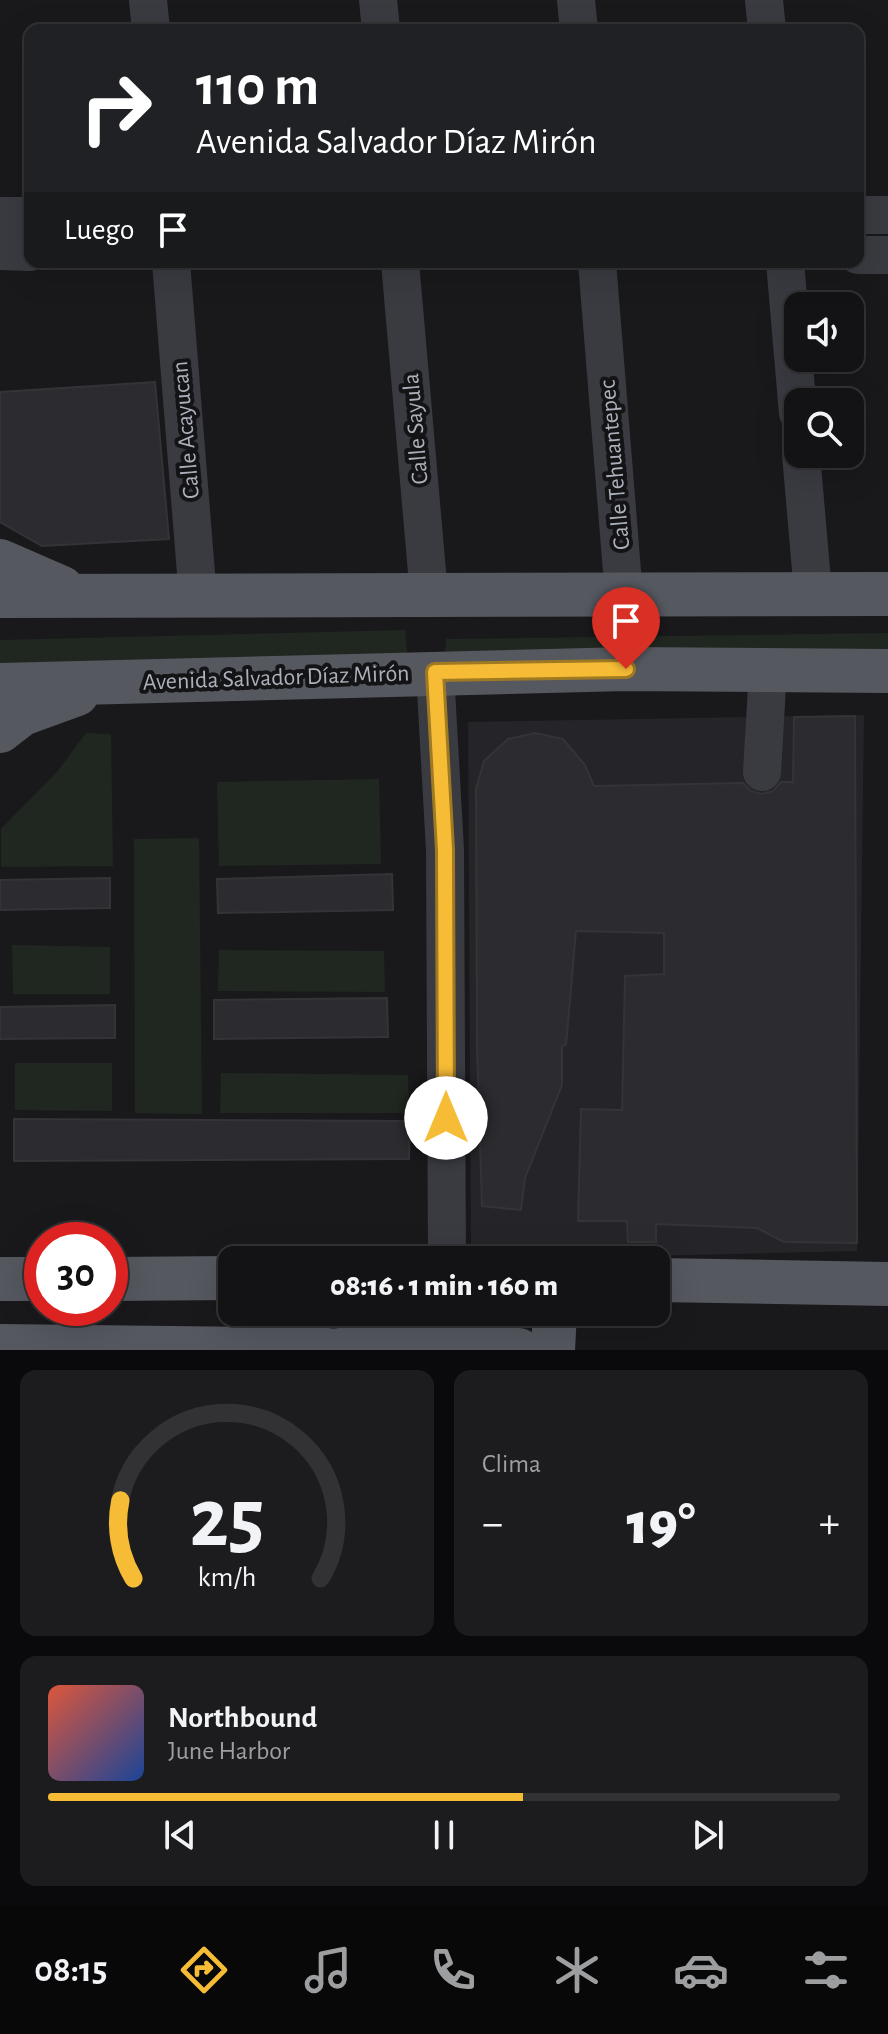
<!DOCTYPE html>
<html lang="es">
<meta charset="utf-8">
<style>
:root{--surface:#131315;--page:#1c1c1e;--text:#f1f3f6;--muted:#9d9ea0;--line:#323234;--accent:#f6bc36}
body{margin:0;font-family:"Alegreya Sans",sans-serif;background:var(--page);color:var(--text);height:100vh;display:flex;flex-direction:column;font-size:30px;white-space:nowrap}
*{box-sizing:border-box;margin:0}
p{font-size:26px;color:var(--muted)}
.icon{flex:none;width:44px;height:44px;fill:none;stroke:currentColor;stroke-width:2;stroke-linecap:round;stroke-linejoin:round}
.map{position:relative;height:1350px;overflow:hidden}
.sheet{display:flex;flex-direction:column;gap:20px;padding:20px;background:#0a0a0c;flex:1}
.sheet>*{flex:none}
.guide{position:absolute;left:24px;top:24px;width:840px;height:244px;border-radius:16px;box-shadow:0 8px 32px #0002,0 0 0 2px var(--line);background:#202124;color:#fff;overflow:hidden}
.fabs{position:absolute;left:784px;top:292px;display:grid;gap:16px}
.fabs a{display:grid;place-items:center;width:80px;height:80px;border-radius:16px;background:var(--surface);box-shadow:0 8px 32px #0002,0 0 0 2px var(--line);font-size:40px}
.speed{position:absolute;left:24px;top:1222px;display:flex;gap:16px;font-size:40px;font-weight:700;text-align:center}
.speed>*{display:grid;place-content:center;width:104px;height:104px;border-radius:50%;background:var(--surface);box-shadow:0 8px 32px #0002,0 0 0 2px var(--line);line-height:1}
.speed .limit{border:12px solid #d22;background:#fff;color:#111}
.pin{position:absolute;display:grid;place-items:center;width:68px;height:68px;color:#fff;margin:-82px -34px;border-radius:50% 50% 50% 0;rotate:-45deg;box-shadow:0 0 8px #0007}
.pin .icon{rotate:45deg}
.me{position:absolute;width:88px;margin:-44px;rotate:0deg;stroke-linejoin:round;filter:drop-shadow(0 0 6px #0008)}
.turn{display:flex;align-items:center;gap:28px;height:168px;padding:0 40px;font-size:36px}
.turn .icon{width:104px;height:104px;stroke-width:2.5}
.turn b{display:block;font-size:56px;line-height:68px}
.then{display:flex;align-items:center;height:76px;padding:0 40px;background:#0003;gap:16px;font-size:30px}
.big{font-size:60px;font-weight:800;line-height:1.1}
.sheet .tile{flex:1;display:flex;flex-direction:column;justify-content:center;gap:12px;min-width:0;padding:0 28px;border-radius:16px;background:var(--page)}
.sheet .dial{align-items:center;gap:0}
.dial svg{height:208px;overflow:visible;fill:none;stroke:var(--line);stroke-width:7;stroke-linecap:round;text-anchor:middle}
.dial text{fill:var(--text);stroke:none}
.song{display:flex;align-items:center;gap:24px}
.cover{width:96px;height:96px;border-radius:12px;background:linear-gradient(135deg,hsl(10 70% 55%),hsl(220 70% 35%))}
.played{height:8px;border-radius:4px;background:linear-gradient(90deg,var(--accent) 60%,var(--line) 60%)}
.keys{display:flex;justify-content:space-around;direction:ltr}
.heat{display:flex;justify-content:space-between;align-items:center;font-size:44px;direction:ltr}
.sheet .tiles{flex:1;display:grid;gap:20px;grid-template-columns:1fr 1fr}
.tile:last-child{grid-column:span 2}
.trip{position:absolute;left:218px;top:1246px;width:452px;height:80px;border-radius:16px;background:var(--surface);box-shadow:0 8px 32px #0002,0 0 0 2px var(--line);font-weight:800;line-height:80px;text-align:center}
.tab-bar{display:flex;height:128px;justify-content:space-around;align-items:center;background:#080808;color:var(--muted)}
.tab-bar .icon{width:56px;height:56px}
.tab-bar .on{color:var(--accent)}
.tab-bar b{font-size:36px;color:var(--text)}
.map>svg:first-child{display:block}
</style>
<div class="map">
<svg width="888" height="1350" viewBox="0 0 888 1350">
<rect width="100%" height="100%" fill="#19191c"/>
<path fill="#252529" d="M864,715L857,1251L471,1260L468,722Z"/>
<g fill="#1f2720">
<path d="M405,630L408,662L0,666V640Z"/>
<path d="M888,633V667L444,662L446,639Z"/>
<path d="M86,733L111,734L113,866L1,867V829L57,772Z"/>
<path d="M379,779L381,864L219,866L217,782Z"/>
<path d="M199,838L202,1114L135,1113L134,839Z"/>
<path d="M12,945L110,947V994H13Z"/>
<path d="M219,950L384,951L385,992L218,991Z"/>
<path d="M15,1063H112V1111L15,1110Z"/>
<path d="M221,1073L408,1075L409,1113H220Z"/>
</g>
<g fill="#2c2c30" stroke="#333338" stroke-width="2">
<path d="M155,382L169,539L42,546L0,522V392Z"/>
<path d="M855,716L857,1243L784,1242L757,1228L656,1224V1242H628L627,1221H578L581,1109L622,1110L625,976L664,974V933L576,931L566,1045L562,1046V1085L525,1178L521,1210L482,1206L477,1045L476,789L484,761L508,739L535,733L563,739L585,765L594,786L743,783L751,791L761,794L773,791L781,782H793L794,717Z"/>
<path d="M392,874L393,910L218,913L217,879Z"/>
<path d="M110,878V908L0,910V880Z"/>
<path d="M387,998L388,1037L214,1039V1000Z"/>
<path d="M115,1005V1038L0,1039V1007Z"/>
<path d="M14,1119L410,1121L409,1159L14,1161Z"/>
</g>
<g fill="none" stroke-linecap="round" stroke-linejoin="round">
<g stroke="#3a3b41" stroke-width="38">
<path d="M148,0L151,30"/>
<path d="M378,0L381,30"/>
<path d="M576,0L579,30"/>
<path d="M764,0L767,30"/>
<path d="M858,215H888"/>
<path d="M0,216H30"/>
<path d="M0,251L30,252"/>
<path d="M858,255H888"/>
<path d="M171,262L198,598"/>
<path d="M400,262L429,595"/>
<path d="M597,262L624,596L626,669"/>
<path d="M785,262L798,413"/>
<path d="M801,454L813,593"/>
<path d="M435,672L445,850L447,1260"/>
<path d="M762,772L768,670"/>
<path d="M444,1348L445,1312"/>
</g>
<g stroke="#565860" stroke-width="44">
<path d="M0,561L62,588"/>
<path d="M0,596L888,594"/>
<path d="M0,685L626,669L888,671"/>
<path d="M0,731L22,714L77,694"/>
<path d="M0,1279H42"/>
<path d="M110,1279L232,1278"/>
<path d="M656,1280L888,1284"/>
<path d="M0,1346L328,1350"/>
<path d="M339,1350H519"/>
<path d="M553,1350L555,1312"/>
</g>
</g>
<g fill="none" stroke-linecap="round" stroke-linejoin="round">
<defs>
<path id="route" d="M446,1118L445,850L435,672L626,669"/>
</defs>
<use href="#route" stroke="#a07a23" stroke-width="20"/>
<use href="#route" stroke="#f6bc36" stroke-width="14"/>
</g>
<g text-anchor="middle" stroke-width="8" stroke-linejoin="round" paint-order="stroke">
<g font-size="24" fill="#abb0bb" stroke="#141417">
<text transform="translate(415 429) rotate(-95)" y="8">Calle Sayula</text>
<text transform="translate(185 430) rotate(-95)" y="8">Calle Acayucan</text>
<text transform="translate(614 465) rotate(-95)" y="8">Calle Tehuantepec</text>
<text transform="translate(276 677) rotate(-2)" y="8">Avenida Salvador Díaz Mirón</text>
</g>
</g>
</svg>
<div class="fabs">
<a><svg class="icon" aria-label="sound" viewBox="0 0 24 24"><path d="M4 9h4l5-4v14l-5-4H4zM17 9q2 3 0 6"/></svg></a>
<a><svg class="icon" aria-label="search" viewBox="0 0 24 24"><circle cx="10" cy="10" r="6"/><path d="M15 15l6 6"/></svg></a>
</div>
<div class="speed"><div class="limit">30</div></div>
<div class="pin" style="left:626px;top:669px;background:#d93025"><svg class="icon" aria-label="arrive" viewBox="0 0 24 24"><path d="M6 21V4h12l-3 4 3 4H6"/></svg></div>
<svg class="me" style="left:446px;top:1118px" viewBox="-20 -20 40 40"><circle r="19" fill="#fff"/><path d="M0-13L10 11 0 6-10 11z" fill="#f6bc36"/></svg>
<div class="trip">08:16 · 1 min · 160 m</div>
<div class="guide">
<div class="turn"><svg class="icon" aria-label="right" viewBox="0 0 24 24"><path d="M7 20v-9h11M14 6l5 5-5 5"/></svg><div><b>110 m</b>Avenida Salvador Díaz Mirón</div></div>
<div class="then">Luego<svg class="icon" aria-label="arrive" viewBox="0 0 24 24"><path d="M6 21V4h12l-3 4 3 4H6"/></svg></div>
</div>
</div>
<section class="sheet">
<div class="tiles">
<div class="tile dial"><svg viewBox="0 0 100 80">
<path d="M14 69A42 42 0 1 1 86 69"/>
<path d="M14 69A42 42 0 0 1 9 39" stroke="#f6bc36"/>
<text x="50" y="56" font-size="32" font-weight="700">25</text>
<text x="50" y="72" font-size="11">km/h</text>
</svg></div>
<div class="tile"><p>Clima</p>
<div class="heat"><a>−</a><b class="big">19°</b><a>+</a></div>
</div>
<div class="tile">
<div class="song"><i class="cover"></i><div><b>Northbound</b><p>June Harbor</p></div></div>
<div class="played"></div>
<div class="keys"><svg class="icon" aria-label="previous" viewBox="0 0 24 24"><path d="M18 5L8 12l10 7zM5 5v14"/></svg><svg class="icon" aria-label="pause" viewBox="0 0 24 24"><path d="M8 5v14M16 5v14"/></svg><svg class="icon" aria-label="next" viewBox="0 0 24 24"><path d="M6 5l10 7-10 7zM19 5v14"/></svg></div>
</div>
</div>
</section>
<nav class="tab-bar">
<b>08:15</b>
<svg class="icon on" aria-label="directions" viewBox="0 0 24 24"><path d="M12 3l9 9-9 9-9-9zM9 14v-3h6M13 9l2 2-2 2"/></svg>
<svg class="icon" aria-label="music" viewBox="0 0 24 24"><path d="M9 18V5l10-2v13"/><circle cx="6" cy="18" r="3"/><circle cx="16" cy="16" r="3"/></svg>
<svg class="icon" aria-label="phone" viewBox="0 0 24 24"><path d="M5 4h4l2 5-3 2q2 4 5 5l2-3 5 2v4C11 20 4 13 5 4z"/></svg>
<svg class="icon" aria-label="climate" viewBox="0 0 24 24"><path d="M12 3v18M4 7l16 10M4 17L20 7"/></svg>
<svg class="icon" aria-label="car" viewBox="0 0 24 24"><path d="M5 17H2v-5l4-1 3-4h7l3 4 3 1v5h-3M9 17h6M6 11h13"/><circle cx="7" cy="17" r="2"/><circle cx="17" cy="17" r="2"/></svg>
<svg class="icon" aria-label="filters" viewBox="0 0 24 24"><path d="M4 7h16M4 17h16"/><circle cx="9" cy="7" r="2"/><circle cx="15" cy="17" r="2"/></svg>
</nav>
